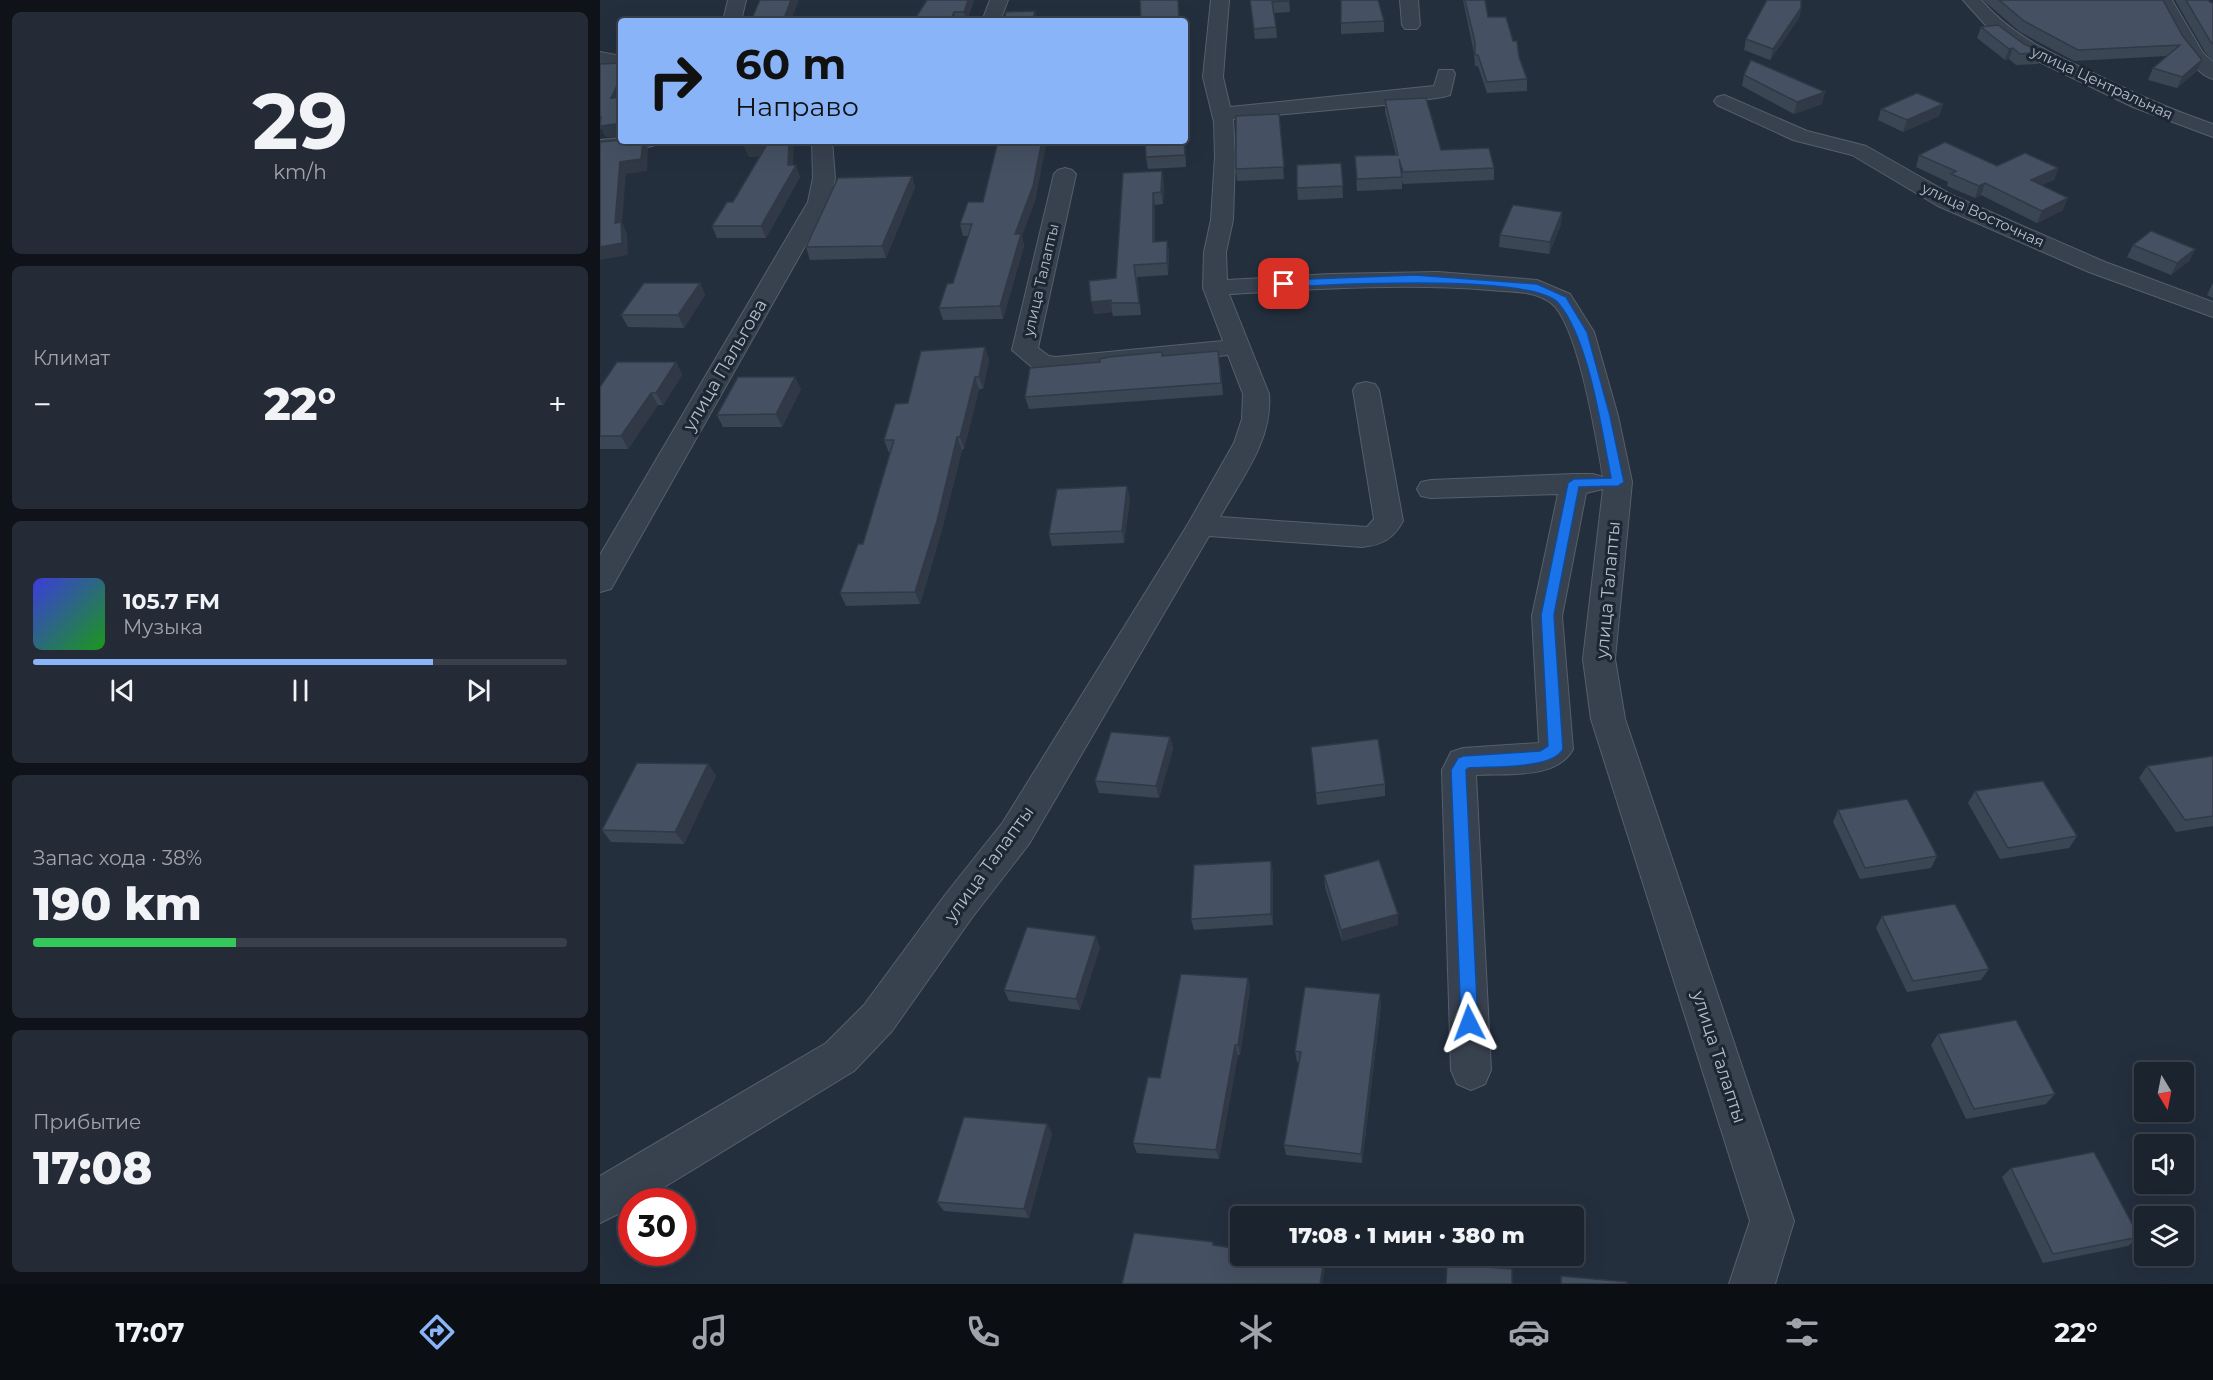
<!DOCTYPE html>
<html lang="ru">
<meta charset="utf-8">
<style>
:root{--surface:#1b232e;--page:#242b36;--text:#f1f3f6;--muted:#a0a4aa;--line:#39404a;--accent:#8ab4f8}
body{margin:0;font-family:Montserrat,sans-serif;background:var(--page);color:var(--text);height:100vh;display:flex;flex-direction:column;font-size:22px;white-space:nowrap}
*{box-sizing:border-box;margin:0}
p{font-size:20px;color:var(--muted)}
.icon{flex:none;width:33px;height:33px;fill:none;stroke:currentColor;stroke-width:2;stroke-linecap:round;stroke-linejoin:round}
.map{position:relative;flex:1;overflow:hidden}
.panel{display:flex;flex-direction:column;gap:12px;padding:12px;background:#0f1319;width:600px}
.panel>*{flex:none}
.top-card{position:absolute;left:18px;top:18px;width:570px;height:126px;border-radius:6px;box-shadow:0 6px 24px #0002,0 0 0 2px var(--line);background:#8ab4f8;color:#111;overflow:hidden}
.needle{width:39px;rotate:170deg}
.fabs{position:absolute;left:1534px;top:1062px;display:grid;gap:12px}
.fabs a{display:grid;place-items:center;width:60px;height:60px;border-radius:6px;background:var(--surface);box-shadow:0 6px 24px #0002,0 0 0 2px var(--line);font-size:30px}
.speed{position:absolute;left:18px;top:1188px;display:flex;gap:12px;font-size:30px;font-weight:700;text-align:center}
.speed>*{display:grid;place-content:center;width:78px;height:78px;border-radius:50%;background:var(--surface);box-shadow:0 6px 24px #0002,0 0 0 2px var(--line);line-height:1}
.speed .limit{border:9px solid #d22;background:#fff;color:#111}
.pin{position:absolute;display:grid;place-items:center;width:51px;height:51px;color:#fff;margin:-26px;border-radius:12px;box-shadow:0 3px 9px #0006}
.me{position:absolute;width:66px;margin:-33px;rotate:357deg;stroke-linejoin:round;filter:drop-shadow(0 0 4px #0008)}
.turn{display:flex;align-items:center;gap:21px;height:126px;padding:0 18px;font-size:27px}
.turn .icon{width:78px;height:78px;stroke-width:2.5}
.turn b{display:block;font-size:42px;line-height:51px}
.big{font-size:45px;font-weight:800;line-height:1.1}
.panel .card{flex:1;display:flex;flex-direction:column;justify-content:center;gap:9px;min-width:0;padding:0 21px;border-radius:9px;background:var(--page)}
.panel .dial{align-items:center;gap:0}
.dial b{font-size:78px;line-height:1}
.song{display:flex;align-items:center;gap:18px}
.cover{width:72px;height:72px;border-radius:9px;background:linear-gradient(135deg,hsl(240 70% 55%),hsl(120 70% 35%))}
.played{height:6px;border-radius:3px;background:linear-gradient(90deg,var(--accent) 75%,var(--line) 75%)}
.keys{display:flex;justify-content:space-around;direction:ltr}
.heat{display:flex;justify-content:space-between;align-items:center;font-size:33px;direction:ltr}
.charge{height:9px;border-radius:4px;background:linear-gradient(90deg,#34c759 38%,var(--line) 0)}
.trip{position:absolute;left:630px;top:1206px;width:354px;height:60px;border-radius:6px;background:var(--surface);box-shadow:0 6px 24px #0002,0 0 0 2px var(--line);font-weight:800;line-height:60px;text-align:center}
.menu{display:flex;height:96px;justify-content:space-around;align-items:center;background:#0b0e12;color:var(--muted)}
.menu .icon{width:42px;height:42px}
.menu .on{color:var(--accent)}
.menu b{font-size:27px;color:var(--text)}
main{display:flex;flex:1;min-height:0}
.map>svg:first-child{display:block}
</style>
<main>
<section class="panel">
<div class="card dial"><b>29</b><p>km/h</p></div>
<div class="card"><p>Климат</p>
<div class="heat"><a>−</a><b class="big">22°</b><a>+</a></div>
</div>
<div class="card">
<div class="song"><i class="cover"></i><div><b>105.7 FM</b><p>Музыка</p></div></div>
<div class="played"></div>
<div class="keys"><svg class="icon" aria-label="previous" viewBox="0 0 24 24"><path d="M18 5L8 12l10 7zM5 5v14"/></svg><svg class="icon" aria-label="pause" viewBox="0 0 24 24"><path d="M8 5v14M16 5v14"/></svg><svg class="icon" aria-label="next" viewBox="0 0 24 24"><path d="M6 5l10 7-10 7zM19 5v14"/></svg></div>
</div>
<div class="card"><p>Запас хода · 38%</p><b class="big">190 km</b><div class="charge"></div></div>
<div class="card"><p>Прибытие</p><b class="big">17:08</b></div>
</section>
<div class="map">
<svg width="1613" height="1284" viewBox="0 0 1613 1284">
<rect width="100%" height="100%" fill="#242f3e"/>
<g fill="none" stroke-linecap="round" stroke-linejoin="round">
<defs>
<g id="minor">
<path d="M128,0H146L141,21H123Z"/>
<path d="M390,0H408L400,21H382Z"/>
<path d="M611,0H629L623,77L630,107L834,86L839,70H853L855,74L850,95L843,97L795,104L633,119L635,156L633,220L626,252L627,280L730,274L838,272L937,280L970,294L994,332L1018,416L1032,482L1015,659L1025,719L1194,1221L1175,1284H1129L1150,1221L991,719L983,659L1003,489L986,493L962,616L973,749C957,780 906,773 876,775L891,1070L885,1084L871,1090L857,1084L851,1070L842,770L851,752L863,748L939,743L932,616L958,494L831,498L821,496L817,489L821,482L831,480L974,474H993L1003,477C997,442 978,323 951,303C934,290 910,292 890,290C803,283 716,289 629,294L669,394C673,440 641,479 620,517L767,527L774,519L753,390L757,384L766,382L775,384L779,390L803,521C793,539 782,545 762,547L609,536L429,844L371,919L292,1031L254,1071L40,1202H32V1207L0,1223V1176L226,1043L264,1005L345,895L403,822L588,524L634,443L642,419L643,394L628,355L456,373L432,367L412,350L454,174L458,170L465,168L472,170L476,174L438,348L449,356L456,357L623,341L603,288L604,252L611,220L615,156L614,122L603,77Z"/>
<path d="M800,0H818L820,25L817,29H805L802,25Z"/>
<path d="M1363,0H1381C1414,37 1447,51 1491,72C1531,92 1571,110 1613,124V137L1533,107L1421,53L1391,31Z"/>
<path d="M1554,0H1572L1603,53L1613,62V79C1589,73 1566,21 1554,0Z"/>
<path d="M0,52L21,56V68L0,64Z"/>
<path d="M1124,95L1207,131L1266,146L1354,196L1505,262L1613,302V317L1489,272L1338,206L1252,155L1193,140L1117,105L1114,101L1117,97Z"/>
<path d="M21,138V141H58L55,145L48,147L0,152V140Z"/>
<path d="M212,141H232L235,178L230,202L11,589L0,592V555L208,202L213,178Z"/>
</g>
</defs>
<use href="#minor" stroke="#565f6c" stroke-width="2"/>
<use href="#minor" fill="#38414e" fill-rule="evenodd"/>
</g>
<g fill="#3b4654">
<path d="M327,0H374L367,21H309L315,19Z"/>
<path d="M650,0H689L690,12L674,13L676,27L677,38L655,39Z"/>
<path d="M863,0H885L888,17L919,57L927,79V91L887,93L878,66H875L874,53Z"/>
<path d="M1383,0H1563L1597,71L1577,88L1548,80L1553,68L1567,56L1474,61L1420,32Z"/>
<path d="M1575,0H1608L1610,2L1613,3V61L1605,52Z"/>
<path d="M1201,8L1199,18L1170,60L1144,50L1146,39Z"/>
<path d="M784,21V32L741,34V23Z"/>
<path d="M1381,27L1424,44L1442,52L1438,64L1416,65L1409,59L1405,60L1377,38Z"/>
<path d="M21,63V136L6,137L2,129H0V64Z"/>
<path d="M1144,75L1222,104L1194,114L1142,86Z"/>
<path d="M785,100L841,150L894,168V180L803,184L802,180V189L757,191L755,156L796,155L785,112Z"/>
<path d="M1343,104L1339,116L1303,132L1278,120L1281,109Z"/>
<path d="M679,114L684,179L637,181L636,169Z"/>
<path d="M585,141L586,167L548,169L546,157Z"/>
<path d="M144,146L193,165L200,177L166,238H117L112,226L133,202L160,156L149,157Z"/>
<path d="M1319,155L1397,166L1458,168L1454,180L1441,185L1463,210L1437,223L1381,195L1375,198L1347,186L1348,182L1316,167Z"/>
<path d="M741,163L743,198L698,200L697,188Z"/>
<path d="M523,173L564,183L563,204L555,205V242L567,241L569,253L568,275L537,277L541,315L513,316L512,312L494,314L516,278Z"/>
<path d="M312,176L315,187L286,258L210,260L206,247Z"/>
<path d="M436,197L422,236L424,246L403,319L343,320L339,308L353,283L368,236H363L360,224L383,202Z"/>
<path d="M962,212L961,224L949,254L899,247L900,235Z"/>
<path d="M1533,245L1595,249L1589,261L1571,275L1527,257Z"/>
<path d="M100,283L105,295L84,328L28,327L21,315Z"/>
<path d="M1613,283V298L1607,295Z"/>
<path d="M385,347L389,360L383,389H379L364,449L362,450L341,533L320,604L246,606L240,593L263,544L290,453H289L284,440L308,403Z"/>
<path d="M562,352L563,356L620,363L623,395L429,409L425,397L500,362Z"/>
<path d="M76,362L82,375L63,405H58L28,449H0V387Z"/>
<path d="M201,389L182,427H123L117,415Z"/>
<path d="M530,498L524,543L452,546L449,534Z"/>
<path d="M570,737L573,749L559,798L499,793L495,781Z"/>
<path d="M711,747L785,784V796L717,805Z"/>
<path d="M1613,756V826L1576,832L1539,778L1547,766Z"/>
<path d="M108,764L116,776L84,844L11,842L2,830Z"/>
<path d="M1375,791L1477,836L1469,848L1400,859L1368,803Z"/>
<path d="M1238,810L1337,856L1331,868L1260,879L1233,822Z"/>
<path d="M673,872V925L594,930L591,919Z"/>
<path d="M724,875L798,914V925L742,941L725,887Z"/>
<path d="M1282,916L1389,969L1381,980L1307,992L1276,928Z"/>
<path d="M500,947L480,1010L409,1001L404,990Z"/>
<path d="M648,978L650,989L640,1055H638L619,1159L537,1153L533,1143L560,1078Z"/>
<path d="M781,1005L762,1163L686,1155L684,1145L699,1062H697L695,1051Z"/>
<path d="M1338,1034L1455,1094L1446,1104L1366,1119L1331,1045Z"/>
<path d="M447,1124L452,1134L429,1218L344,1211L337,1202Z"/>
<path d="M1411,1168L1539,1237L1528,1246L1443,1263L1402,1177Z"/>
</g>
<g fill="#303945">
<path d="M191,0H199L191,21H183Z"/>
<path d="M368,0H374L367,21H366L364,12Z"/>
<path d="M1201,8L1199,18L1170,60L1173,49Z"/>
<path d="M435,11L437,21H432Z"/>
<path d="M354,12L357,21H350Z"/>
<path d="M1413,48L1409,59L1405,60L1409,49Z"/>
<path d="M1602,60L1597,71L1577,88L1582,77Z"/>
<path d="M21,77V99L11,98Z"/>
<path d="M1225,92L1222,104L1194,114L1197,102Z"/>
<path d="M1343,104L1339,116L1303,132L1307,120Z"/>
<path d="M0,117L15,124L21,136L6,137L2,129H0Z"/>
<path d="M43,141H44L48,149L47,171L26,174L22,222L27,234L28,255L0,260V247L15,223L20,162Z"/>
<path d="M189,141H194L193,170L196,165L200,177L166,238L161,226L188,165Z"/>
<path d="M442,141H447L436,197L422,236L424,246L403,319L400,306L415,234Z"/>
<path d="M167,142L172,154L149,157L144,146Z"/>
<path d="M1458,168L1454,180L1426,192L1431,180Z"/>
<path d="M562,171L564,183L563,204L561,192Z"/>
<path d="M312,176L315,187L286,258L282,246Z"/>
<path d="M1385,183L1381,195L1375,198L1379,186Z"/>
<path d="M553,193L555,205V254L553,242Z"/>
<path d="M1468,198L1463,210L1437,223L1442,211Z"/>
<path d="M962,212L961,224L949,254L950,242Z"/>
<path d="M567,241L569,253L568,275L567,263Z"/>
<path d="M1595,249L1589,261L1571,275L1577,263Z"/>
<path d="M100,283L105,295L84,328L78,315Z"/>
<path d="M511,300L512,312L494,314L491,302Z"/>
<path d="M385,347L389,360L383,389L379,377Z"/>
<path d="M76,362L82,375L63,405L56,393Z"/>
<path d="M195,377L201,389L182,427L176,414Z"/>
<path d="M375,377L379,389L364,449L360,437Z"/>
<path d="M51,393L58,405L28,449L21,436Z"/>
<path d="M357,437L362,450L341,533L320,604L315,592Z"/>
<path d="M527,486L530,498L524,543L522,531Z"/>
<path d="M570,737L573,749L559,798L556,786Z"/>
<path d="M108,764L116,776L84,844L75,832Z"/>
<path d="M671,861L673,872V925L671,914Z"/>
<path d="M798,914V925L742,941L741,930Z"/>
<path d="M496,936L500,947L480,1010L476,999Z"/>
<path d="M648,978L650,989L640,1055L638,1045Z"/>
<path d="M780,994L781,1005L762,1163L761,1154Z"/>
<path d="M635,1045L638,1055L619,1159L616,1150Z"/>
<path d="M447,1124L452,1134L429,1218L424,1209Z"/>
<path d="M724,1260L725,1268L722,1284H720Z"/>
</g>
<g fill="#455162" stroke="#303945" stroke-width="1.5">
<path d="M160,0H191L183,21H154L156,18H152Z"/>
<path d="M327,0H368L364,12H354L350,21H309L310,19H315Z"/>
<path d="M540,0H578L579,21H541Z"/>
<path d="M650,0H689V1L672,2L676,27L654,29Z"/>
<path d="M741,0H778L784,21L741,23Z"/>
<path d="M865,0H885L888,17H906L913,41H917L919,57L927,79L887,82L878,55H875V42Z"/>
<path d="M1167,0H1201V8L1173,49L1146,39Z"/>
<path d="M1399,0H1563L1582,35L1602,60L1582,77L1553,68L1580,45L1478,50L1424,21Z"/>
<path d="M1586,0H1608L1610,2L1613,3V44L1610,41Z"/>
<path d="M435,11L432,21H404L406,12Z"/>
<path d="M1398,25L1424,44L1442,52L1420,54L1413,48L1409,49L1381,27Z"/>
<path d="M1151,60L1225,92L1197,102L1144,75Z"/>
<path d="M21,63V77L11,98L21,97V127H18L15,124L0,126L1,117H0V64Z"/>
<path d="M1317,93L1343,104L1307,120L1281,109Z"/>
<path d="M826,98L841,150L889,148L894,168L803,172L799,159L802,177L757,179L755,156L798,155L785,100Z"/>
<path d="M679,114L684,167L636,169V116Z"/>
<path d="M21,140V141H43L41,159L20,162L15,223L21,222L22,243L0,247V142Z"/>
<path d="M145,141H168L167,142L144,146Z"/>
<path d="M169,141H189L188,165H196L161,226H112L127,202H133Z"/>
<path d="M398,141H442L433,186L415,234H421L400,306L339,308L347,284L353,283L372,224H360L368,202H383Z"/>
<path d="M545,141H584L585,155L546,157Z"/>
<path d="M1345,142L1397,166L1425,153L1458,168L1431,180L1468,198L1442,211L1385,183L1379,186L1351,174L1356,171L1319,155Z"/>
<path d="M741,163L743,186L697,188V165Z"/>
<path d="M562,171L561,192L553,193V242L567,241V263L534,265L539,303H511V300L491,302L489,281L516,278L523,173Z"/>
<path d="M312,176L282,246L206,247L238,178Z"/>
<path d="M913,205L962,212L950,242L900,235Z"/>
<path d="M1551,231L1595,249L1577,263L1533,245Z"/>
<path d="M44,283H100L78,315H21Z"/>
<path d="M385,347L379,377H375L360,437H357L337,521L315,592L240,593L258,544H263L294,440H284L295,404L308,403L321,351Z"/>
<path d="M618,351L621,383L425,397L430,368L500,362V359L509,357L562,352V356Z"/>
<path d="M17,362H76L56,393H51L21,436H0V387Z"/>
<path d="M138,377H195L176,414L117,415Z"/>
<path d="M527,486L522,531L449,534L457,489Z"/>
<path d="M511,732L570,737L556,786L495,781Z"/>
<path d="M778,739L785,784L716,793L711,747Z"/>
<path d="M1613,756V816L1585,820L1547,766Z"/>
<path d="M37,763L108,764L75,832L2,830Z"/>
<path d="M1443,781L1477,836L1408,848L1375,791Z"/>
<path d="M1307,799L1337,856L1265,868L1238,810Z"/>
<path d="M779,860L798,914L741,930L724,875Z"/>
<path d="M671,861V914L591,919L594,865Z"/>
<path d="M1355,904L1389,969L1313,981L1282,916Z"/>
<path d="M427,927L496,936L476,999L404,990Z"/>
<path d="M581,974L648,978L638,1045H635L616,1150L533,1143L548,1077L560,1078Z"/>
<path d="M705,987L780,994L761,1154L684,1145L701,1052L695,1051Z"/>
<path d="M1416,1020L1455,1094L1374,1109L1338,1034Z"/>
<path d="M364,1117L447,1124L424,1209L337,1202Z"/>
<path d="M1494,1152L1539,1237L1453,1254L1411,1168Z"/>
<path d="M534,1233L613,1242V1245L640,1249V1256H693L724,1260L720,1284H522Z"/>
<path d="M847,1264L912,1269V1284H846Z"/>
<path d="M961,1276L1027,1282V1284H961Z"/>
</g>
<path fill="#1a73e8" stroke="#114b97" stroke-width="1.5" d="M815,275L937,284L966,297L987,332L1010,416L1024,482L1018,486L979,487L954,615L963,749C952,770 890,766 868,768L866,770L878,1023L875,1029L869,1032L863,1029L861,1023L851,770L858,758L863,756L940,751L948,746L941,615L968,483L974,479L1011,478C1002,431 989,340 959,304C935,273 729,285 684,287L679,284L684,280Z"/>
<g text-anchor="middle" stroke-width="6" stroke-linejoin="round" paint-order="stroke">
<g font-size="15" fill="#b4bcc9" stroke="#1d2633">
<text transform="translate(1502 83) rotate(25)" y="5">улица Центральная</text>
<text transform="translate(1383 215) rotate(25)" y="5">улица Восточная</text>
<text transform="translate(441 280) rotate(-77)" y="5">улица Талапты</text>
</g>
<g font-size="18" fill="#b4bcc9" stroke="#1d2633">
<text transform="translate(125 365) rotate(-60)" y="6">улица Пальгова</text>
<text transform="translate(1008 590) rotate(-85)" y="6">улица Талапты</text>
<text transform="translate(389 864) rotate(-54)" y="6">улица Талапты</text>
<text transform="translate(1119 1057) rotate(72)" y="6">улица Талапты</text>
</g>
</g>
</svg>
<div class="fabs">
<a><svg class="needle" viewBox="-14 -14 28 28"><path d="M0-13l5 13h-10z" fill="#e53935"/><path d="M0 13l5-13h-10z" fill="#a0a4aa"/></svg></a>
<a><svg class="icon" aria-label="sound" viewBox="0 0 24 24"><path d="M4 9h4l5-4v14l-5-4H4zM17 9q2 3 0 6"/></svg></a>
<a><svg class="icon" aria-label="layers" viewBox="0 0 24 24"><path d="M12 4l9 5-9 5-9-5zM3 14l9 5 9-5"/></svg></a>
</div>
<div class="speed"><div class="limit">30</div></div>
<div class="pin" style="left:684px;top:284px;background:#d93025"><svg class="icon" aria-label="arrive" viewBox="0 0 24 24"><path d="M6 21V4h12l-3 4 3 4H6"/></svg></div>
<svg class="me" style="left:869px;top:1023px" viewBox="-20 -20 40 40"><path d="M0-17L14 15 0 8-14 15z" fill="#1a73e8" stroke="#fff" stroke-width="4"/></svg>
<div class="trip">17:08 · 1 мин · 380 m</div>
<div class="top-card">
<div class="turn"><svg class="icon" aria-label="right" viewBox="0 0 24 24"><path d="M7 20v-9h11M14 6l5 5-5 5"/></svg><div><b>60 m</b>Направо</div></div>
</div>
</div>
</main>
<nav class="menu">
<b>17:07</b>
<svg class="icon on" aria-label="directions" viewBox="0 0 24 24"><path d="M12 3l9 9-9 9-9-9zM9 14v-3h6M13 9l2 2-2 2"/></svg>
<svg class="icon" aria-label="music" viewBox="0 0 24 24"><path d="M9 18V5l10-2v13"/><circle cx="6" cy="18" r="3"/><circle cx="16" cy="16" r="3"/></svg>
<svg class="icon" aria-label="phone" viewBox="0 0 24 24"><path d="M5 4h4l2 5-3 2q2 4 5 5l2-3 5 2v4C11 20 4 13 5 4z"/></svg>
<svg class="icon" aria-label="climate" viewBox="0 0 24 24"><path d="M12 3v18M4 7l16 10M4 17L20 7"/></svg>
<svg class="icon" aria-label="car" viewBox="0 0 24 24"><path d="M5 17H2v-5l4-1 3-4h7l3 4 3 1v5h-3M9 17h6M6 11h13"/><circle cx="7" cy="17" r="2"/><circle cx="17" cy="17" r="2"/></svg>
<svg class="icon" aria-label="filters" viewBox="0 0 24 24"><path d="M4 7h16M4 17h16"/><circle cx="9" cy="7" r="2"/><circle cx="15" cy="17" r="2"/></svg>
<b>22°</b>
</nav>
